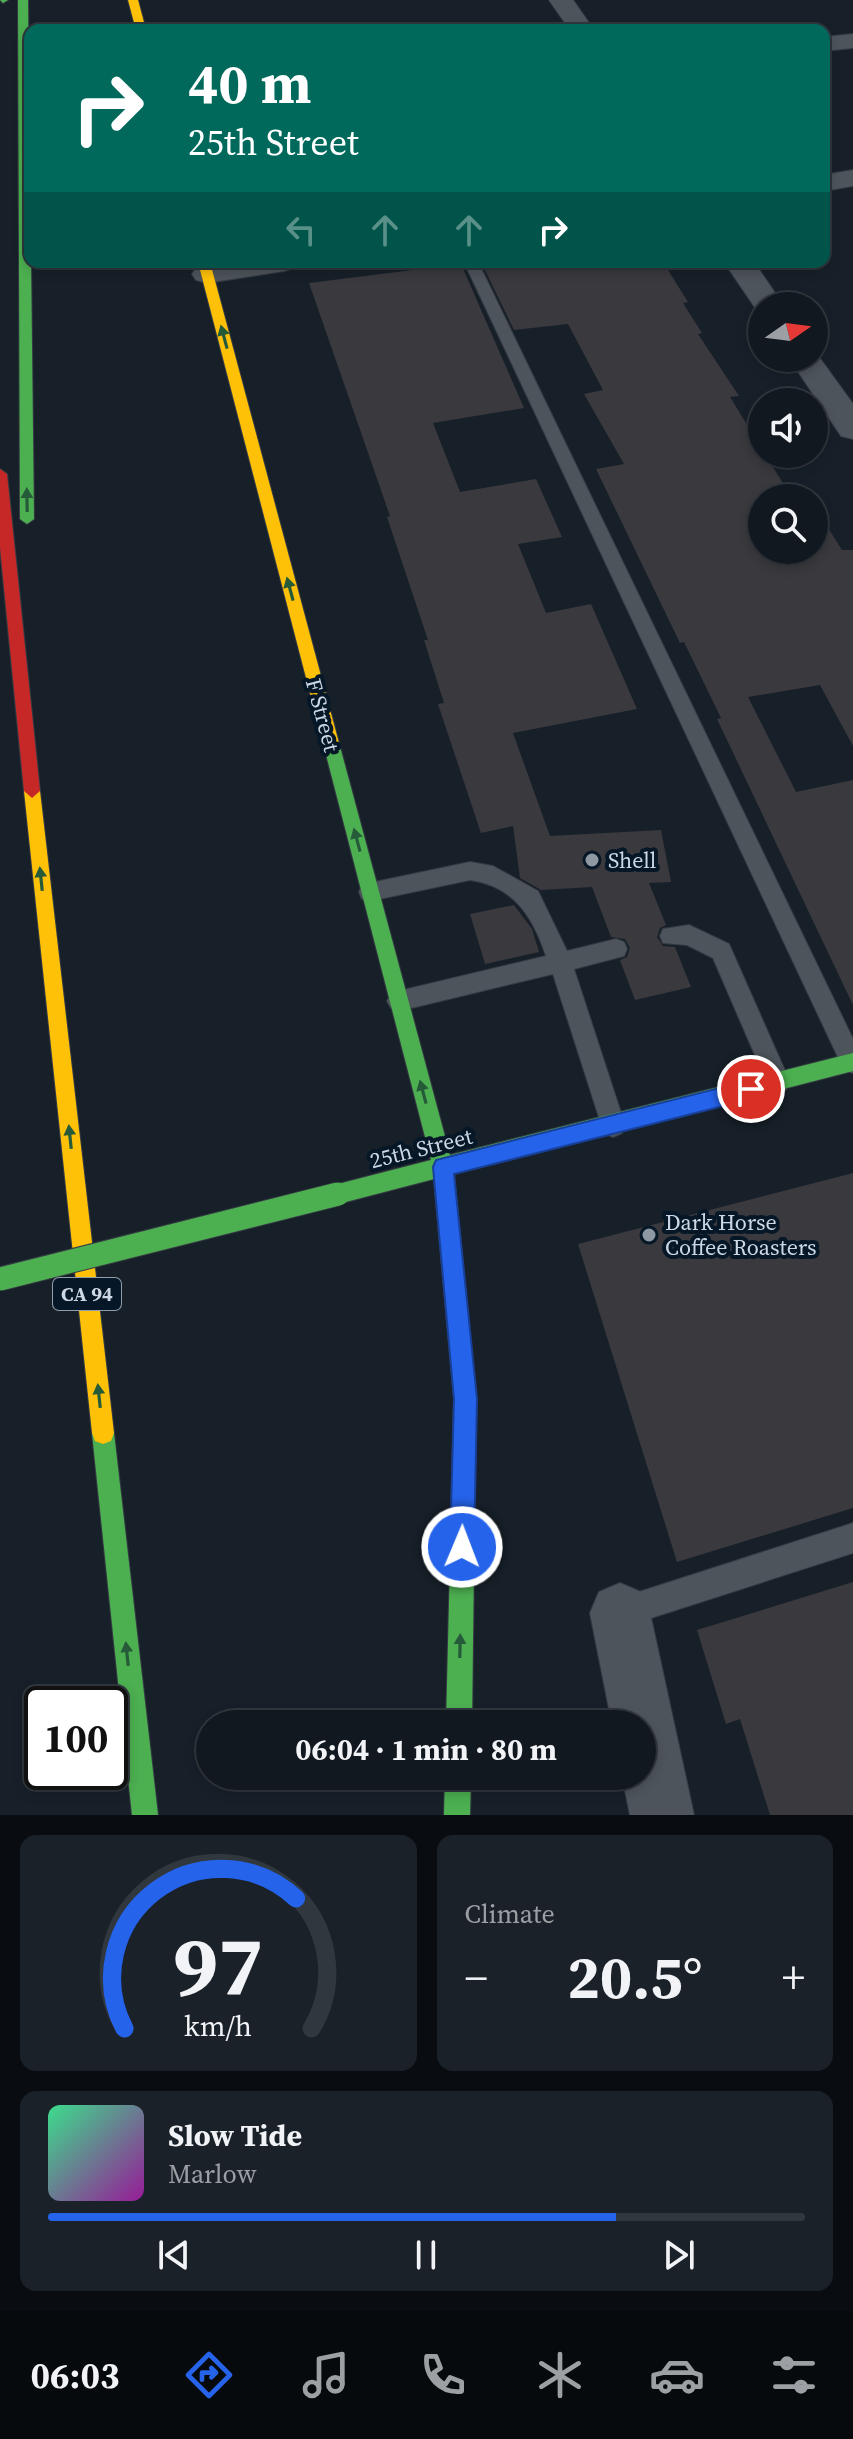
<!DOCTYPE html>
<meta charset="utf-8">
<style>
:root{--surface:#11181f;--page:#1a2128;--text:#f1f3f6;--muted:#9ca0a4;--line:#30373d;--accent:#2563eb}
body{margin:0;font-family:"Source Serif 4",serif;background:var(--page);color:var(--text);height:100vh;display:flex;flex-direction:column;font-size:30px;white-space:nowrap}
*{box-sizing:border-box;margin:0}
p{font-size:26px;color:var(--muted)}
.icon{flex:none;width:44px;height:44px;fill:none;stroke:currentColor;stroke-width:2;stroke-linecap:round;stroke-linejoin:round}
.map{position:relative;height:1815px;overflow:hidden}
.sheet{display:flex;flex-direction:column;gap:20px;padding:20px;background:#090d11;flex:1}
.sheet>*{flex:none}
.guide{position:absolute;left:24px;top:24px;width:806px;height:244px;border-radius:16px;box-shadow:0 4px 12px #0003,0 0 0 2px var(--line);background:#00695c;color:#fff;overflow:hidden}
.needle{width:52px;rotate:76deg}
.buttons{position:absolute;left:748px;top:292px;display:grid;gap:16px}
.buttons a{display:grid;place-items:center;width:80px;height:80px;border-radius:50%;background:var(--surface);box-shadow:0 4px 12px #0003,0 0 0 2px var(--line);font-size:40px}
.speed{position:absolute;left:24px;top:1686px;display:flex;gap:16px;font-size:40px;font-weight:700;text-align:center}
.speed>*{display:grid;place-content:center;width:104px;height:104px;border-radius:50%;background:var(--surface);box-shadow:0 4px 12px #0003,0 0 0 2px var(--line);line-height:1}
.speed .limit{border:4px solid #111;border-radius:12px;background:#fff;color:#111}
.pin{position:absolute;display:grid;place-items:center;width:68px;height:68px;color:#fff;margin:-34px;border:4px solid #fff;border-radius:50%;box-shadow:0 2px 8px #0007}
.me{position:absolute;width:88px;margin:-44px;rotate:1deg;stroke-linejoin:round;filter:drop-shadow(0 0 6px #0008)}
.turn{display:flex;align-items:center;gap:28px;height:168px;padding:0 32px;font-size:36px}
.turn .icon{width:104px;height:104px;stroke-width:2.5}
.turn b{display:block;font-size:56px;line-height:68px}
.lanes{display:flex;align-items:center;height:76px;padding:0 32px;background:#0003;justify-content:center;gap:40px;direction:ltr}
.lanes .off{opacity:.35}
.big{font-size:60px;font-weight:700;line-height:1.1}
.sheet .tile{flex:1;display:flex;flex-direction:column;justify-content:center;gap:12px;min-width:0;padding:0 28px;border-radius:16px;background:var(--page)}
.sheet .dial{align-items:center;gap:0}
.dial svg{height:208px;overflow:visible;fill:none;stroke:var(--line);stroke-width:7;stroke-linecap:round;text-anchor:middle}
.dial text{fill:var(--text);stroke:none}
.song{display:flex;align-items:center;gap:24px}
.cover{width:96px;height:96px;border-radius:12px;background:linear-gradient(135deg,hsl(150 70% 55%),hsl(300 70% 35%))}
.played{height:8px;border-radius:4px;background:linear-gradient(90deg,var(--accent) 75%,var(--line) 75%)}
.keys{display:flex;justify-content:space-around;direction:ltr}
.heat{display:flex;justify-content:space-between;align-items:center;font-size:44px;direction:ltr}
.sheet .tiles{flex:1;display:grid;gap:20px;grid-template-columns:1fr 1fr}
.tile:last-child{grid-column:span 2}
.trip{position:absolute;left:196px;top:1710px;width:460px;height:80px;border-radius:40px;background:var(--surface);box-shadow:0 4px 12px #0003,0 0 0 2px var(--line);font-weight:700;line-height:80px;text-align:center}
.dock{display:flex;height:128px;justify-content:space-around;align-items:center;background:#070a0c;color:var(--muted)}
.dock .icon{width:56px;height:56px}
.dock .active{color:var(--accent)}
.dock b{font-size:36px;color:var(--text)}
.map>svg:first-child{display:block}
</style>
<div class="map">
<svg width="853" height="1815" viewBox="0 0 853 1815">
<rect width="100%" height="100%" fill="#172029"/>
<g fill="#3a393e">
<path d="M481,262H663L688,302L683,303L702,333L698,334L739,396L730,397L762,449V454H765L792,498H762V550H814L815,507L842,550H853V746L820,685L748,697L796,792L853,780V1005L717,719L721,718L684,642L680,643L596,469L624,464L584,394L603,390L568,324L514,330Z"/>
<path d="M461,264L524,408L433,423L460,492L536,479L562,537L518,544L546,613L591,604L637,709L513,733L550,836L661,830L671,882L649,883L666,925L660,928L657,937L663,946L675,947L691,987L635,1000L620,960L627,957L630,948L625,939L611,937L592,887L541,890L520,878L513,826L481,833L438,704L444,703L424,640H428L387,517L390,516L309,283Z"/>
<path d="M514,905L532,929L539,952L485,964L470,914Z"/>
<path d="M853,1173V1508L677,1562L578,1244Z"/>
<path d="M853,1582V1815H770L740,1719L726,1724L697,1630Z"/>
</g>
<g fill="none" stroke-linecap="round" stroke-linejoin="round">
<defs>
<g id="lane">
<path d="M464,262H478L853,1039V1073L844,1070Z"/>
<path d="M470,862L493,866L538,891L567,951L616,939L624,942L627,949L624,956L574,969L625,1125L622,1133L613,1137L604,1133L553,974L399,1011L391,1008L387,1001L391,994L399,991L546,956C533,917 514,886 470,880L370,901L362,899L359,892L362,885L370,883Z"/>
<path d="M689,925L729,944L790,1082L786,1090L778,1093L770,1090L713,958L687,945L663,943L660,936L663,929Z"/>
<path d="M853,1523V1553L620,1628L609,1624L605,1613L609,1602L620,1598Z"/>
</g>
<g id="street">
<path d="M549,0H573L594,30H570Z"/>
<path d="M853,34V48L824,51V37Z"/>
<path d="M853,170V186L824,191V175Z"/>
<path d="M227,262H299L294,268L284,271L207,283L196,280L192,274L196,268Z"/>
<path d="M724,262H754L784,306H762V313L758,312Z"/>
<path d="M814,350L853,404V439L841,436L789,358H814Z"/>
<path d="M620,1583L641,1592L650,1613L694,1815H630L622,1776H642V1724H612L590,1613L599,1592Z"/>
</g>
<g id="fast">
<path d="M0,0H8L3,3Z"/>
<path d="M18,0H28L34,519L27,524L20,519Z"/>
<path d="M331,736L339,743L450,1155L853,1053V1071L454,1174L476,1399L472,1724H446L454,1399L434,1179L338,1204L331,1201L328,1194L331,1187L338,1184L431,1160L323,743Z"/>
<path d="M103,1422L111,1425L114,1433L158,1815H132L92,1433L95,1425Z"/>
<path d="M445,1776H471L470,1815H444Z"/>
</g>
<g id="slow">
<path d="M128,0H138L146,30H136Z"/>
<path d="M198,262H210L339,743L331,750L323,743Z"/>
<path d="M32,784L40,791L114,1433L111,1441L103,1444L95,1441L92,1433L24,791Z"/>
</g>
<path id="jam" d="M0,469L7,474L40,791L32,798L24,791L0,547Z"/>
</defs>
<use href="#lane" stroke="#353b43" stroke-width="2"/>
<use href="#street" stroke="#353b43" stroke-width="2"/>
<use href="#fast" stroke="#353b43" stroke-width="2"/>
<use href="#slow" stroke="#353b43" stroke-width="2"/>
<use href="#jam" stroke="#353b43" stroke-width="2"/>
<use href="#lane" fill="#4d545b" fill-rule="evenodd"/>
<use href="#street" fill="#4d545b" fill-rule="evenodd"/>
<use href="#fast" fill="#4caf50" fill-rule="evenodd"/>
<use href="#slow" fill="#ffc107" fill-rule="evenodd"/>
<use href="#jam" fill="#c62828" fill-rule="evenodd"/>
<defs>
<path id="fast-bridge" d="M0,1279L338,1194"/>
</defs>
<use href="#fast-bridge" stroke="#353b43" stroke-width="25" stroke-linecap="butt"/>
<use href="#fast-bridge" stroke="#4caf50" stroke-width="23"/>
</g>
<defs><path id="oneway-solid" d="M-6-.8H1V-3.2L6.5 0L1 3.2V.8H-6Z" transform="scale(2)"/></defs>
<g fill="#265b39">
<use href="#oneway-solid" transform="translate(224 337) rotate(-105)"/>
<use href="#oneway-solid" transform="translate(27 500) rotate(-91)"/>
<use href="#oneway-solid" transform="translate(290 589) rotate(-105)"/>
<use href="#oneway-solid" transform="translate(357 840) rotate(-105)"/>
<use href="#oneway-solid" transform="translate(41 879) rotate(-96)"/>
<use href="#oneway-solid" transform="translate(423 1092) rotate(-105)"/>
<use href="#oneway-solid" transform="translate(70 1137) rotate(-96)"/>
<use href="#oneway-solid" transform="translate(99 1396) rotate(-96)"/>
<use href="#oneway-solid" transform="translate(460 1646) rotate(-89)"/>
<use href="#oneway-solid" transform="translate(127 1654) rotate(-96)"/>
</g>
<path fill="#2563eb" stroke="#184099" stroke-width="2" d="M751,1080L758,1083L761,1089L758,1096L751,1099L454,1174L477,1399L474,1547L471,1556L462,1559L454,1556L450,1547L454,1399L433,1167L436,1160Z"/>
<g fill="#8d98a3" stroke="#061727" stroke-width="3">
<circle cx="592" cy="860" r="8"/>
<circle cx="649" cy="1235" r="8"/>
</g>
<g text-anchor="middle" stroke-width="8" stroke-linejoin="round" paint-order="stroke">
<rect fill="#061727" stroke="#919eab" stroke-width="2" x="53" y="1278" width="68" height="32" rx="6"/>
<g font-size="20" font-weight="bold" fill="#cdd8e4">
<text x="87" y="1301">CA 94</text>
</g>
<g font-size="22" fill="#cdd8e4" stroke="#061727">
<text transform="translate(323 715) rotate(75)" y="8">F Street</text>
<text transform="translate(421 1148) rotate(-14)" y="8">25th Street</text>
</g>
<g font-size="22" fill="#cdd8e4" stroke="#061727" text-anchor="start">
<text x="608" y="868">Shell</text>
<text x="665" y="1230">Dark Horse<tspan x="665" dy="25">Coffee Roasters</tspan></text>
</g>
</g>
</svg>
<div class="buttons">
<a><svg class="needle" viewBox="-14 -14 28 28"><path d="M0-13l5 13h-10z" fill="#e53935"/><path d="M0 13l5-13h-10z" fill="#9ca0a4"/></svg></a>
<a><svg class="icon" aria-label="sound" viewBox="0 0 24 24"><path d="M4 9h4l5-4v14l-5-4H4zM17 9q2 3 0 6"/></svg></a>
<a><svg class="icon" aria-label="search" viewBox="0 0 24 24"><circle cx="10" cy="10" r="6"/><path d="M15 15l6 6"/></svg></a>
</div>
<div class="speed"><div class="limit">100</div></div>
<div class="pin" style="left:751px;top:1089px;background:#d93025"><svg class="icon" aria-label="arrive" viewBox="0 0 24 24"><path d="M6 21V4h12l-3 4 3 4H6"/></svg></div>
<svg class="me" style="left:462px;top:1547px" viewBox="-20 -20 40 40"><circle r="17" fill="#2563eb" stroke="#fff" stroke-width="3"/><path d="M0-11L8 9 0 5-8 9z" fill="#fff"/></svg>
<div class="trip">06:04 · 1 min · 80 m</div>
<div class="guide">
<div class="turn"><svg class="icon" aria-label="right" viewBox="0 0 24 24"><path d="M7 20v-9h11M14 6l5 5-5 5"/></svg><div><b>40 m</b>25th Street</div></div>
<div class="lanes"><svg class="icon off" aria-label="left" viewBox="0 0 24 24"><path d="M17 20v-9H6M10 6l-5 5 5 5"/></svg><svg class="icon off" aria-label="ahead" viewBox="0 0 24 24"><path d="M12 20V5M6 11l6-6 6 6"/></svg><svg class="icon off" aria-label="ahead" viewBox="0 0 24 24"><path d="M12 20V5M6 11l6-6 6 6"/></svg><svg class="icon" aria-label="right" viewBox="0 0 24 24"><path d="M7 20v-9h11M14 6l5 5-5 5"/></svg></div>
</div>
</div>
<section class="sheet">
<div class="tiles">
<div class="tile dial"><svg viewBox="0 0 100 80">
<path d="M14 69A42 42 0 1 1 86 69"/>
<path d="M14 69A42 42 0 0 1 80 19" stroke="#2563eb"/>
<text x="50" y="56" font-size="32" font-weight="700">97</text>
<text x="50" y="72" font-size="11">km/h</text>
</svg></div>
<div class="tile"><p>Climate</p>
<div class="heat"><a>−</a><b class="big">20.5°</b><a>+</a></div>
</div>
<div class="tile">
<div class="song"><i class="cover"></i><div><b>Slow Tide</b><p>Marlow</p></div></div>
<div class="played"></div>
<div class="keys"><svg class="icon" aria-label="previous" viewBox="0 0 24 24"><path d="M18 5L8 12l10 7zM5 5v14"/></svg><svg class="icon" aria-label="pause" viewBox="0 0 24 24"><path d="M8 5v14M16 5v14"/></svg><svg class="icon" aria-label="next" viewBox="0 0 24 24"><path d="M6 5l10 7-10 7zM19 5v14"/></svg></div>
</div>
</div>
</section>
<nav class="dock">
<b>06:03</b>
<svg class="icon active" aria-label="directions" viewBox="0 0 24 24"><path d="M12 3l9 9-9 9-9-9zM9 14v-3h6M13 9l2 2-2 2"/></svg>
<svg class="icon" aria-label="music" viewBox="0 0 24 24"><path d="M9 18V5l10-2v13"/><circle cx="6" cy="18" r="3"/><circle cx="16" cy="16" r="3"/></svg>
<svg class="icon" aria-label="phone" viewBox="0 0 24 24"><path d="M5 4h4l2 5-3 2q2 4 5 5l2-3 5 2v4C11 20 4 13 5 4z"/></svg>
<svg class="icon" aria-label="climate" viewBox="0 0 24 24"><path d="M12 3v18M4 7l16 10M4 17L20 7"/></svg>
<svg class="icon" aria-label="car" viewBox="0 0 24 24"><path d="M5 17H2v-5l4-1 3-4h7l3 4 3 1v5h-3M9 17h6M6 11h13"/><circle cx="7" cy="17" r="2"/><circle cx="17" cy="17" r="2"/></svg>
<svg class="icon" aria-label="filters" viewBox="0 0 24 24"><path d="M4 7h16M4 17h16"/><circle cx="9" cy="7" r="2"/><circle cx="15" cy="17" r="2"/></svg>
</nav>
